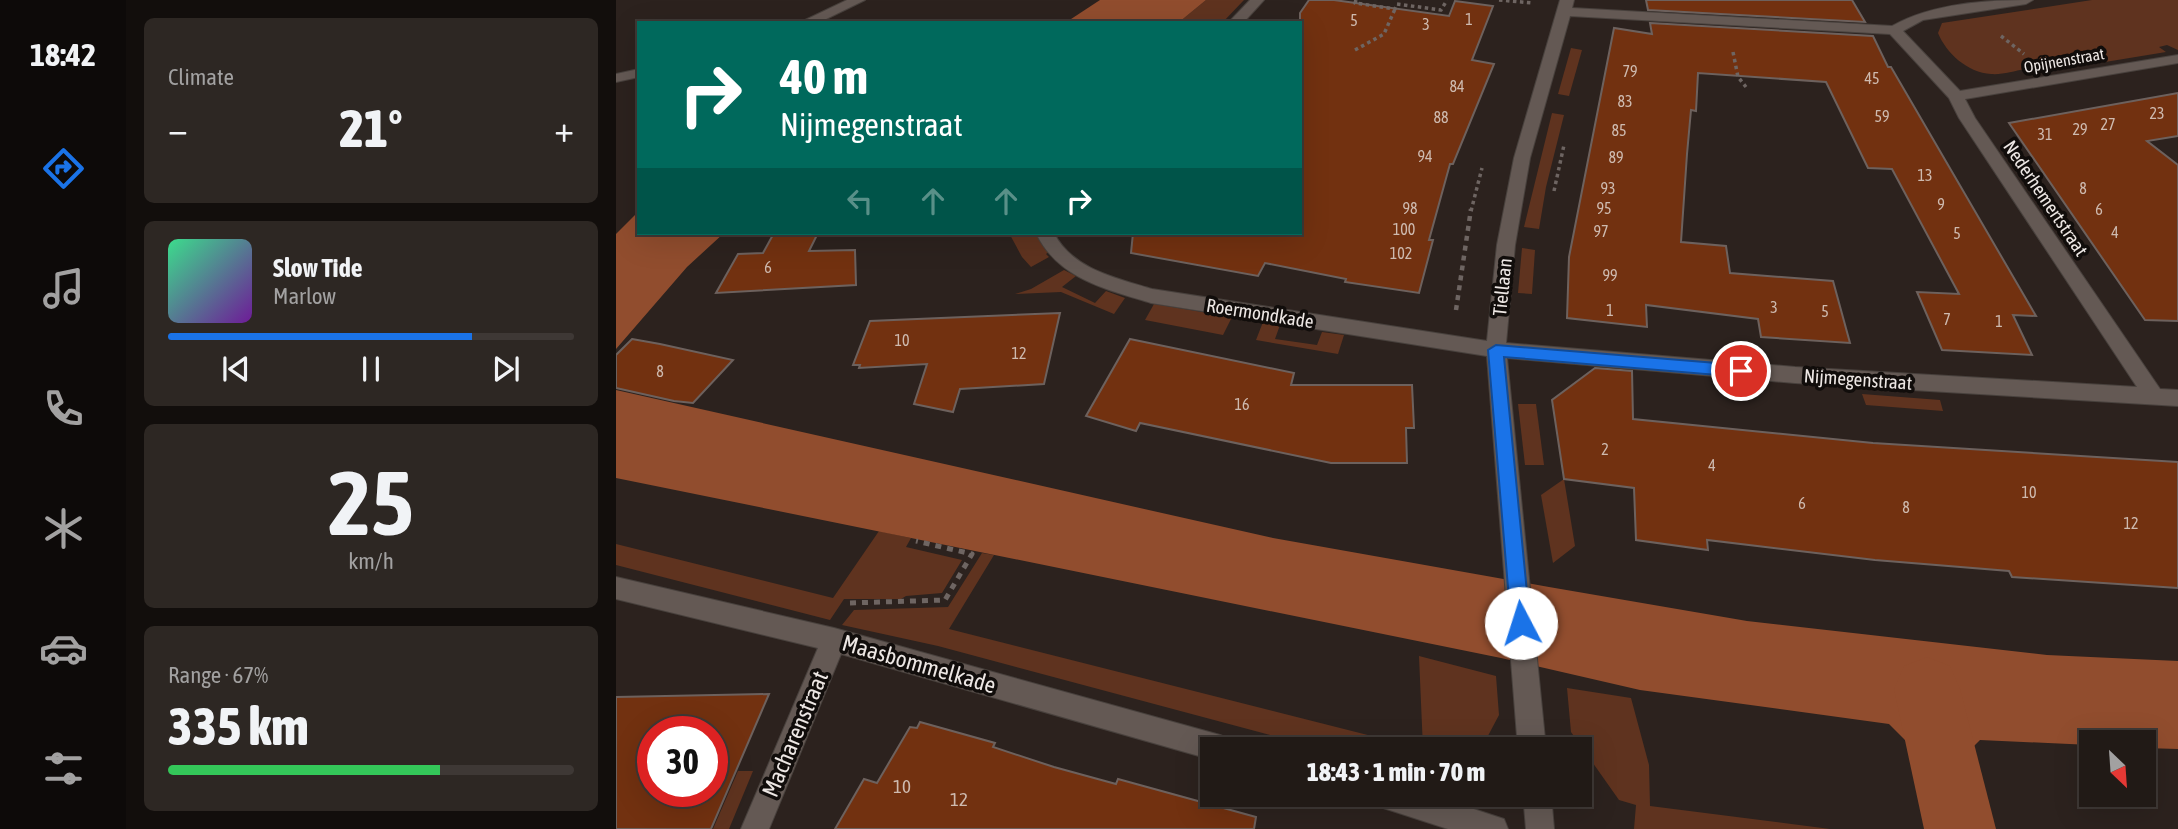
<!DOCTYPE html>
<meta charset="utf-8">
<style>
:root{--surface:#211a16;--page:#2d2723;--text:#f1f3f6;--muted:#a2a1a1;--line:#3e3835;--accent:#1a73e8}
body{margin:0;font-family:"Asap Condensed",sans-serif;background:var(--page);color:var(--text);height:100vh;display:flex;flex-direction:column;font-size:26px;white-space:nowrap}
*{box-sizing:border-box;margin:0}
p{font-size:23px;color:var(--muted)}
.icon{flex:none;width:38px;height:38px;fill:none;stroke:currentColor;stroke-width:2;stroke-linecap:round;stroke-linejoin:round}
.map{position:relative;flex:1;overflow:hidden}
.details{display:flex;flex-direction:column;gap:18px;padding:18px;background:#120e0c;width:490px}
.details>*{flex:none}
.banner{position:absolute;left:21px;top:21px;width:665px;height:214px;border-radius:0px;box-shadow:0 7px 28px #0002,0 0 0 2px var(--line);background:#00695c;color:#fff;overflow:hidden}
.needle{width:46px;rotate:155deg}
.buttons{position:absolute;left:1463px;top:730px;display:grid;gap:14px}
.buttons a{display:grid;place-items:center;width:77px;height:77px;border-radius:0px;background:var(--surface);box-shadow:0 7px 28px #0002,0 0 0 2px var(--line);font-size:35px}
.speed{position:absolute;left:21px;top:716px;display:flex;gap:14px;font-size:35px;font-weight:700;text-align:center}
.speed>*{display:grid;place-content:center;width:91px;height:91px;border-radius:50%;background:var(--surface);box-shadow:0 7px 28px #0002,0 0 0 2px var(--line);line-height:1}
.speed .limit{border:10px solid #d22;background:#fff;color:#111}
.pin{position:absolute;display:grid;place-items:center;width:60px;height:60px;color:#fff;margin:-30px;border:4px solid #fff;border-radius:50%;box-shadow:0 2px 7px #0007}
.me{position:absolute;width:77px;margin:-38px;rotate:355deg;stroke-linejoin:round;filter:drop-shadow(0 0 5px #0008)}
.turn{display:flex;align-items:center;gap:24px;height:147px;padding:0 28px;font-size:32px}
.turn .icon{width:91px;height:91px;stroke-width:2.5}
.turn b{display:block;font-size:49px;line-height:60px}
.lanes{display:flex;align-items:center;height:66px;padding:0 28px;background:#0003;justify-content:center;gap:35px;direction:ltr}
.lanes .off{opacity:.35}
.big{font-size:52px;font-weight:800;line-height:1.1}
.details .tile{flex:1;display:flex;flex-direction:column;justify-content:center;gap:10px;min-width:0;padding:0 24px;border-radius:10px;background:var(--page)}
.details .dial{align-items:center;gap:0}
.dial b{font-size:91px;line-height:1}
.song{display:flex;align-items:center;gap:21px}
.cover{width:84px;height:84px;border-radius:10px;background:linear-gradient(135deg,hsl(150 70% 55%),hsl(280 70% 35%))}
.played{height:7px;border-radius:4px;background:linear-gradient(90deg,var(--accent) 75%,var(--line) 75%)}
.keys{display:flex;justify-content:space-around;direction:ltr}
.heat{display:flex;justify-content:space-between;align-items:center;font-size:38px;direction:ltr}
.charge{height:10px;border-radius:5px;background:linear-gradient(90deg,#34c759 67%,var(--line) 0)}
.trip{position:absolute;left:584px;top:737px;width:392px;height:70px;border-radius:0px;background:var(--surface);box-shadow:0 7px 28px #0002,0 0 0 2px var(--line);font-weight:800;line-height:70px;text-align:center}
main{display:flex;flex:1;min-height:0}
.tabs{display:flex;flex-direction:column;width:126px;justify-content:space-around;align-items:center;background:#0d0a09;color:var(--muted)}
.tabs .icon{width:49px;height:49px}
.tabs .current{color:var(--accent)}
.tabs b{font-size:32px;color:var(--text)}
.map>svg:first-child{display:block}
</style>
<main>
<nav class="tabs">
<b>18:42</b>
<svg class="icon current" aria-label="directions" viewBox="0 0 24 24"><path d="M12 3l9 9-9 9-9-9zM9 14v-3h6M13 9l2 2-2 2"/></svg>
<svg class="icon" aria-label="music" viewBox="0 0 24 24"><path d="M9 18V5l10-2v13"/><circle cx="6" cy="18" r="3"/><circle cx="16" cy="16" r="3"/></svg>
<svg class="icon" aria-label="phone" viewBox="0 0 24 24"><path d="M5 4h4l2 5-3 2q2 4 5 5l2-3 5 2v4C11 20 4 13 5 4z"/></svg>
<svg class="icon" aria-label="climate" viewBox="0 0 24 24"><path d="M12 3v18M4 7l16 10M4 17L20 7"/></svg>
<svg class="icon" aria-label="car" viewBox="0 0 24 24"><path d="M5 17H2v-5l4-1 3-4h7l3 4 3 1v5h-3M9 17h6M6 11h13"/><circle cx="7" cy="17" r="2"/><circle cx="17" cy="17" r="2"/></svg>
<svg class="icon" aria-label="filters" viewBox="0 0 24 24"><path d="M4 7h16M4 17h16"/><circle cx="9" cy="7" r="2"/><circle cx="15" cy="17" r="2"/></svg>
</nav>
<section class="details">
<div class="tile"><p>Climate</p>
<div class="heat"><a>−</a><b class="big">21°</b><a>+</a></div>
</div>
<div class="tile">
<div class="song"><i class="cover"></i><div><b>Slow Tide</b><p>Marlow</p></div></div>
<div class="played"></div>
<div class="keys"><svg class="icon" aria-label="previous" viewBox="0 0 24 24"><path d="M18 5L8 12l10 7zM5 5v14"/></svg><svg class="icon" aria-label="pause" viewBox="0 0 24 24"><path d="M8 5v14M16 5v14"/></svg><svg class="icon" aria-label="next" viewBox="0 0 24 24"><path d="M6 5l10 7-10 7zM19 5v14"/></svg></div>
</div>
<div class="tile dial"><b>25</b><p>km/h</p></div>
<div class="tile"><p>Range · 67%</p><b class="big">335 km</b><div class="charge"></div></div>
</section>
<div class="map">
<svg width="1562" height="829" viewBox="0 0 1562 829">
<rect width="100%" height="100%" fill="#2c221e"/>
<g fill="#5f331f">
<path d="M590,0H628L606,23H562Z"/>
<path d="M1476,0H1562V50L1551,45L1543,47L1550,52L1416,74L1409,69C1398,71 1386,75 1375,74C1352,73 1330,53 1322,33L1326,23Z"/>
<path d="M955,48L966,50L953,96L942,94Z"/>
<path d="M936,113L948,115L930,187L923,229L908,227Z"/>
<path d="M393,233H419L433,252L430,254L433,257L415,267L406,257Z"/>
<path d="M906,248L919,250L916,294L902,293Z"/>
<path d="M448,270L460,276L446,287L479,303L490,291L509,298L498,314L445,292L399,294L415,289Z"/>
<path d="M538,304L616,317L607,335L529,320Z"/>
<path d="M647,322L664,325L659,339L701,345L706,332L728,335L722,354L640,340Z"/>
<path d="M1246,394L1324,400L1327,411L1250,405Z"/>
<path d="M902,404H920L928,465H909Z"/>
<path d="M948,479L959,546L937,563L925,495Z"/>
<path d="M263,531L295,538L290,547L346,560L326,593L290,596L285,599H228L214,620L0,565V544L217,598Z"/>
<path d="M366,553L378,555L333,629L807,749L803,656L880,676L883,715L865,749H706L322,646L226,625L238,610L332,607Z"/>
<path d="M951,688L1015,698L1033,765L1034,806L1214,829H1018L1020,805L1003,800L955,732Z"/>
<path d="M122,771H137L113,829H97Z"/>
</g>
<g fill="#914d2e">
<path d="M484,0H590L562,23H449Z"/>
<path d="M23,211V233H108L71,267L0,349V234Z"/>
<path d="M0,390L657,538L933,587L1131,621L1431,655L1562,661V749L1528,748V742H1475V745L1364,740L1344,760L1303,754L1273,724L1024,690L885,658L0,478Z"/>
</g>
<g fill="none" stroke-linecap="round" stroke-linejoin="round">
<path fill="#914d2e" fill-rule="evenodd" d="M1311,657L1334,666L1344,689L1380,829H1308L1278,689L1288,666Z"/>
</g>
<g fill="#723110" stroke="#6d615d" stroke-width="2" fill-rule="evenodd">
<path d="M693,0H718L833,16L839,1L877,6L856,60L878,64L837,164H834L813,240H817L803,293L729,282L730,279L649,263L642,276L515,253L517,233H684V13Z"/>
<path d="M1030,0H1236L1249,22L1032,10Z"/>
<path d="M1034,23L1257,36L1272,67H1275L1420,316L1397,315L1416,355L1326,350L1301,292L1343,294L1276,169L1252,168L1210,82L1082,73L1080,111L1075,110L1071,154L1065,242L1110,246L1114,273L1217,281L1234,343L1145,337L1142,319L1030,305L1031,327L951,318L953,257L998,28L1036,34Z"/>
<path d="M1562,93V136L1531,141L1562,165V321L1529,320L1393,123Z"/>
<path d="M158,233H202L193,251L239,250L240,285L100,293L122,254L147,253Z"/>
<path d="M444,313L428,384L344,389L337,412L298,404L311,364L243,368L244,365H237L254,321Z"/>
<path d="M16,339L44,344L117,360L77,403L58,401L0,388V355Z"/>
<path d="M514,339L678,373L675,385H796L798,428H790L791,463H715L524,423L520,431L470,416Z"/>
<path d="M979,368L1016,371L1017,419L1257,443L1562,462V588L1396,577L1393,571L1259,560L1091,540L1092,550L1020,540L1018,488L948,479L936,400Z"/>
<path d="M153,694L95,829H0V697ZM37,732H96V791H37Z"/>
<path d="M304,722L379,743L377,747L438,767L500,784L502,779L640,817L638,829H219L248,779L261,783L294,727L301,728Z"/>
</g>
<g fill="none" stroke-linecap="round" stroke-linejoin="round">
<defs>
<g id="street">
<path d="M231,0H249L202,23H183Z"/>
<path d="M634,0H648L627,23H612Z"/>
<path d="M944,0H958L956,8L1276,26C1317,3 1370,0 1417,0L1410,4L1307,20L1287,31L1344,91L1562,55V63L1349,99L1359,118L1544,389L1562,390V406L1179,383L891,358L930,749H902L871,356L535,303C490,289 442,279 420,233H438C456,269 500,278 536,289L871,341L881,245L898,158ZM954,16L1274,34L1333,98L1343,118L1521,387L1179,367L890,343L899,245L914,158Z"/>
<path d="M23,69V77L0,82V74Z"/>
<path d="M0,577L218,628L604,735L614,739L618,749H597V760L225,654L153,829H125L202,648L0,599Z"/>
<path d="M751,794H812L888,819L892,829H832L755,804Z"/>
<path d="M907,794H935L938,829H910Z"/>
</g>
</defs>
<use href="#street" stroke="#48413d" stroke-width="2"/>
<g stroke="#6e6562" stroke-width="3.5" stroke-dasharray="3.5 3.5" stroke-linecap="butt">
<path d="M740,0L739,3L779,9L781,4L825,10L831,0"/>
<path d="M883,0L917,3"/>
<path d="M1385,36L1408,54"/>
<path d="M739,50L768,34L779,9"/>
<path d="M1117,52L1122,77L1130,87"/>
<path d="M938,191L948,145"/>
<path d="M855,211L866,168"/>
</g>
<path stroke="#6e6562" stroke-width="4.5" stroke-dasharray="5 5" stroke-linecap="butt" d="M840,310L855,209"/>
<path stroke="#6e6562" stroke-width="5" stroke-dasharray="6 6" stroke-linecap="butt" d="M234,603L329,600L356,554L300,541"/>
<use href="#street" fill="#645954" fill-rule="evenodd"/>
</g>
<path fill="#1a73e8" stroke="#114b97" stroke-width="2" d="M880,345L1125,365L1132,371L1125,377L888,357L914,623L911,629L905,632L898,629L895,623L872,350Z"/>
<g text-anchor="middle" stroke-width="7" stroke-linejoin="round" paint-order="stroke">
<g font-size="16" fill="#cebaaf">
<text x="853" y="25">1</text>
<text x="738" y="26">5</text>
<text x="810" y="30">3</text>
<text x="1014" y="77">79</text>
<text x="1256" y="84">45</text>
<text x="841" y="92">84</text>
<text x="1009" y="107">83</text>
<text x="1541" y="119">23</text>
<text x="1266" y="122">59</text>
<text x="825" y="123">88</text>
<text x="1492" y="130">27</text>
<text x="1464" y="135">29</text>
<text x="1003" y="136">85</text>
<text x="1429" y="140">31</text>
<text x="809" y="162">94</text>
<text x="1000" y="163">89</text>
<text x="1309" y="181">13</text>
<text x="992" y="194">93</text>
<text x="1467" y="194">8</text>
<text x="1325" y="210">9</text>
<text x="794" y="214">98</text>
<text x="988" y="214">95</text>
<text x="1483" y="215">6</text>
<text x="788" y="235">100</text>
<text x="985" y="237">97</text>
<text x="1499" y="238">4</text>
<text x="1341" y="239">5</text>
<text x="785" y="259">102</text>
<text x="152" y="273">6</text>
<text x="994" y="281">99</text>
<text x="1158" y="313">3</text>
<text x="994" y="316">1</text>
<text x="1209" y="317">5</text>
<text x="1331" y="325">7</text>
<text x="1383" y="327">1</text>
<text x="286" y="346">10</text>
<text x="403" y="359">12</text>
<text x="44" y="377">8</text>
<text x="626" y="410">16</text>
<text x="989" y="455">2</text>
<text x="1096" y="471">4</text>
<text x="1413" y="498">10</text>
<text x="1186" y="509">6</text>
<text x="1290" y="513">8</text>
<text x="1515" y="529">12</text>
</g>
<g font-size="16" fill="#ede7e4" stroke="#110d0b">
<text transform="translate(1448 60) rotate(-10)" y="6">Opijnenstraat</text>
</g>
<g font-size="19" fill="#ede7e4" stroke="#110d0b">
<text transform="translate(1430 198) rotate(56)" y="7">Nederhemertstraat</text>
<text transform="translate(886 287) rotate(-84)" y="7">Tiellaan</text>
<text transform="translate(644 313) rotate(9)" y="7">Roermondkade</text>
<text transform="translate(1242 379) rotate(4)" y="7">Nijmegenstraat</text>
</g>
<g font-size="19" fill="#cebaaf">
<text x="286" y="793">10</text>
<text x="343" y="806">12</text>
</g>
<g font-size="23" fill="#ede7e4" stroke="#110d0b">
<text transform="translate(303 664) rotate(16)" y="8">Maasbommelkade</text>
<text transform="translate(179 734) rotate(-67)" y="8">Macharenstraat</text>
</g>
</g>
</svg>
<div class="buttons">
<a><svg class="needle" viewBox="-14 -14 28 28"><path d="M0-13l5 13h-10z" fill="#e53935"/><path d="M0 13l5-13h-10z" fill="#a2a1a1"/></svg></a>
</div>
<div class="speed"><div class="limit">30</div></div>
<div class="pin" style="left:1125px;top:371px;background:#d93025"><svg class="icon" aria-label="arrive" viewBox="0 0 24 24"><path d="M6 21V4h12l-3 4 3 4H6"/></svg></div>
<svg class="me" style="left:905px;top:623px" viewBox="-20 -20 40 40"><circle r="19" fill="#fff"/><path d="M0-13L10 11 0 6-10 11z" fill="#1a73e8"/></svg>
<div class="trip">18:43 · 1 min · 70 m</div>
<div class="banner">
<div class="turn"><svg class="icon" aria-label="right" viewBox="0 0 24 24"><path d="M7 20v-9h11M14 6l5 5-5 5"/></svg><div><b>40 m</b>Nijmegenstraat</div></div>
<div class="lanes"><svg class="icon off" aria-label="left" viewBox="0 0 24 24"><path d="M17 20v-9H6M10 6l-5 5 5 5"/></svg><svg class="icon off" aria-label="ahead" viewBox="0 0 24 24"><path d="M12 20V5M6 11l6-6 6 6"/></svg><svg class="icon off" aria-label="ahead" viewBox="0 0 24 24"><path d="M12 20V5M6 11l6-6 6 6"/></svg><svg class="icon" aria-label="right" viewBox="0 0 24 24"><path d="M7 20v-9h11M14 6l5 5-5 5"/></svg></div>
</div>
</div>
</main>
